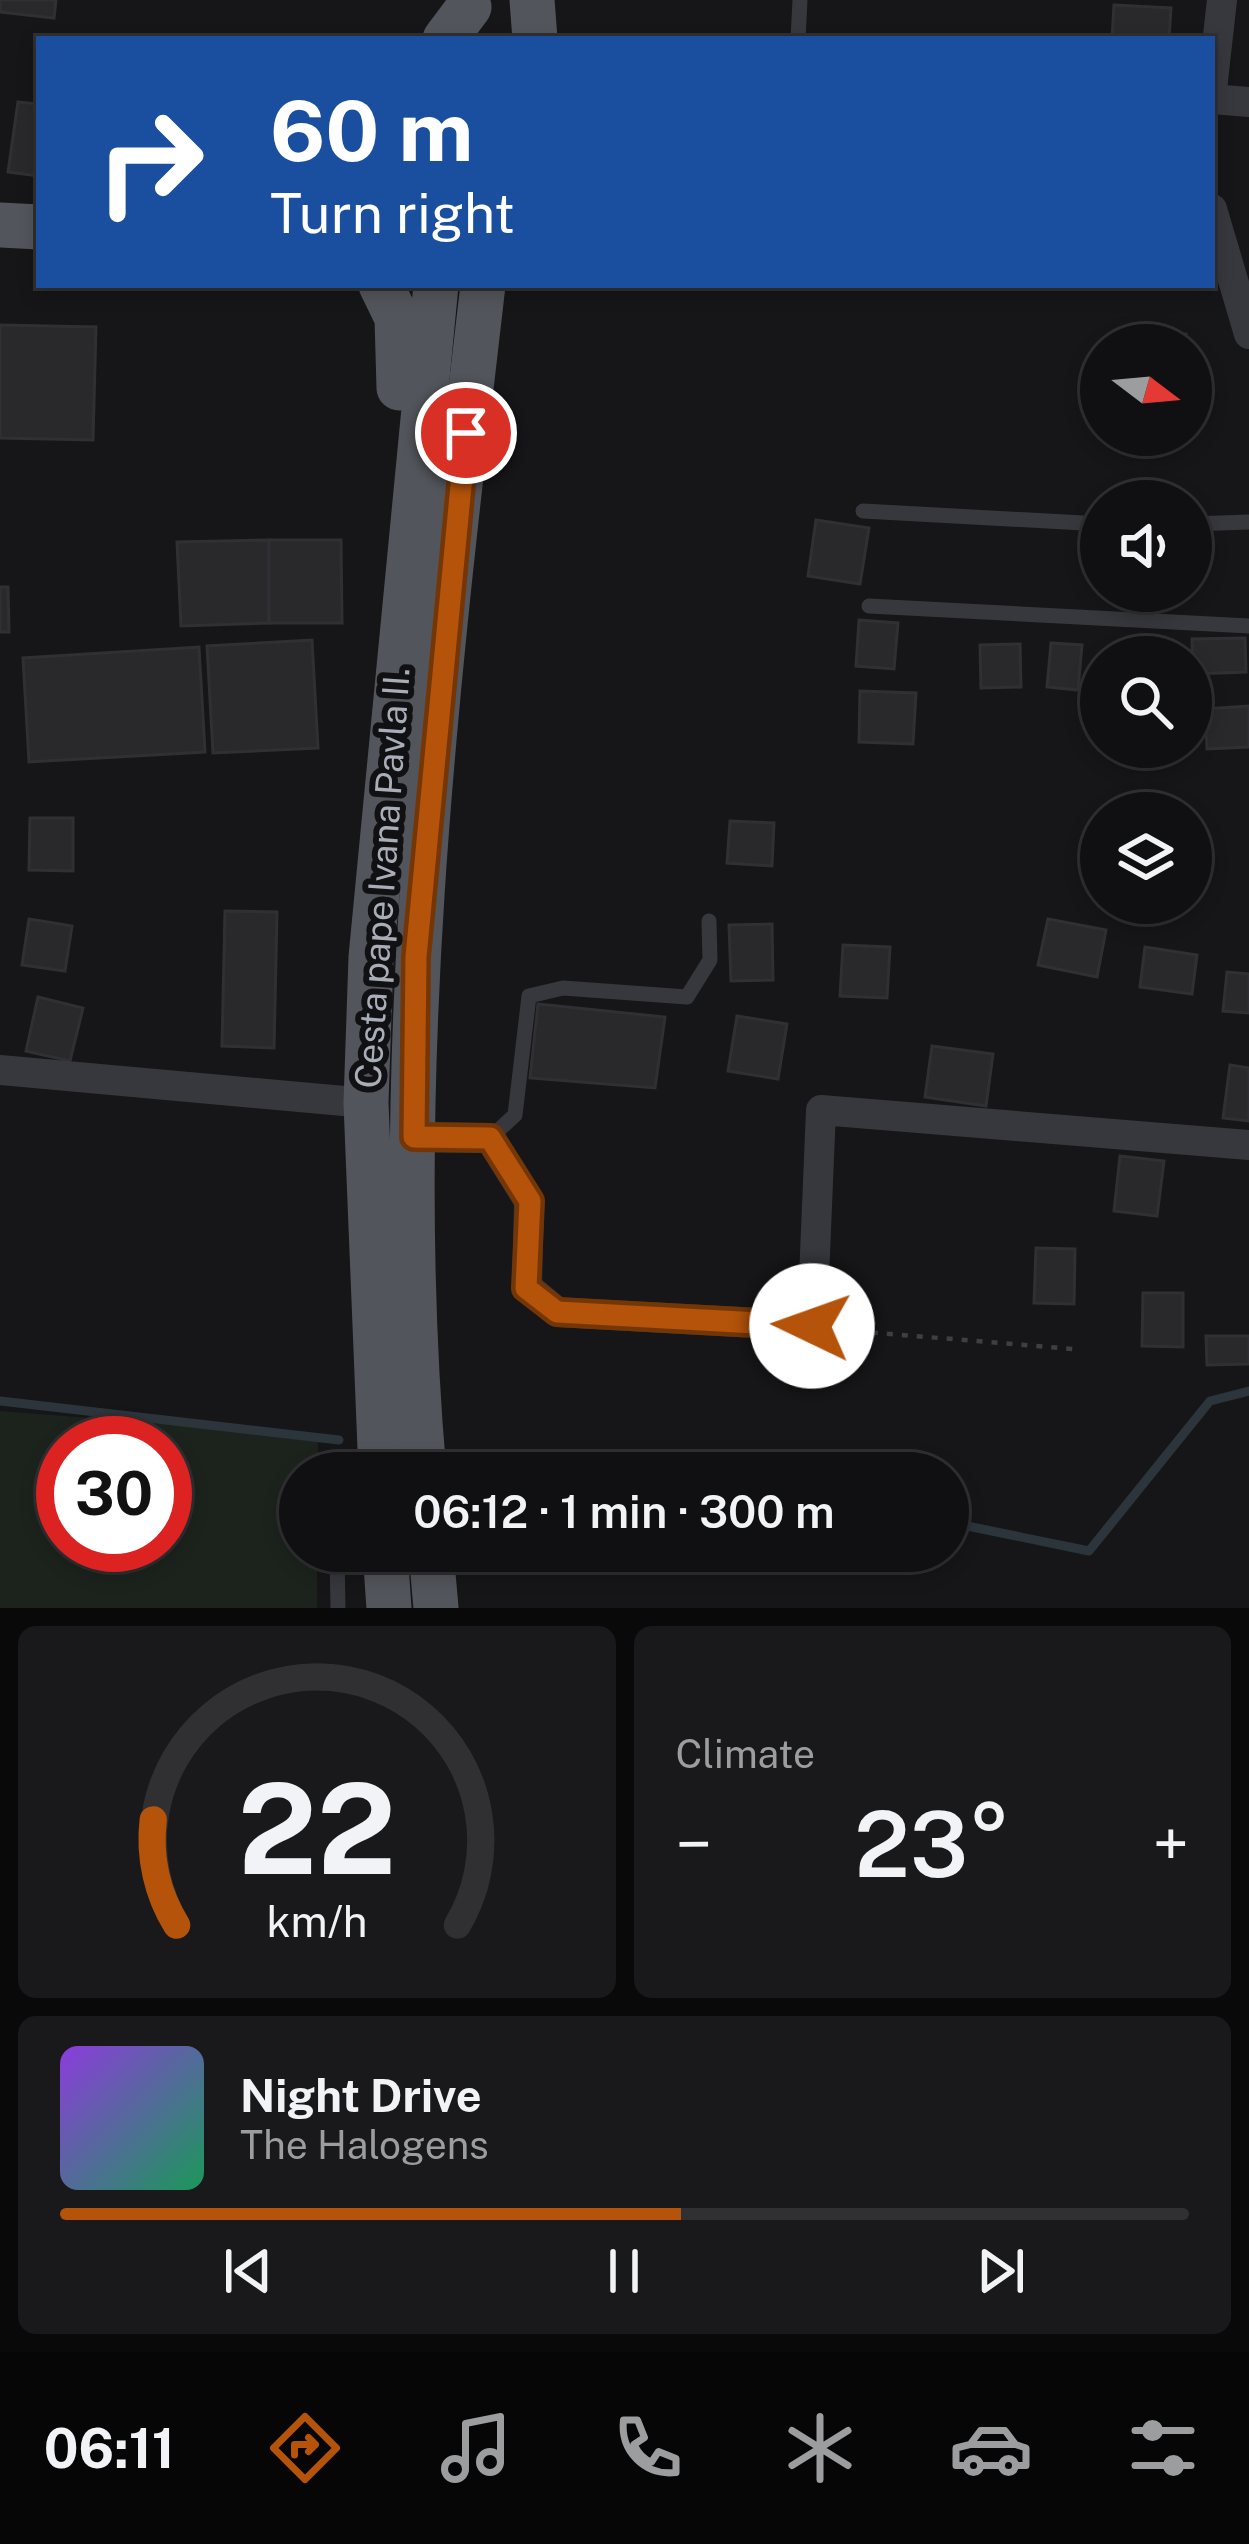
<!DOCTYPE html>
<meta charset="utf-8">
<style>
:root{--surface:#101012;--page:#19191b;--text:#f1f3f6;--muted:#9c9d9f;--line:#303032;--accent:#b45309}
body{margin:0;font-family:"Public Sans",sans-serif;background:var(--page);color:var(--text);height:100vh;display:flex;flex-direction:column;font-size:45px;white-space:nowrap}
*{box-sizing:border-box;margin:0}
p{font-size:39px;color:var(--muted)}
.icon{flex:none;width:66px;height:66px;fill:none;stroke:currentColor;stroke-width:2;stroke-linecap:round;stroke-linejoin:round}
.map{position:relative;height:1608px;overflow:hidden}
.details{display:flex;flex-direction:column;gap:18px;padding:18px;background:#09090a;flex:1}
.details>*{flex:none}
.hud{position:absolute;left:36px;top:36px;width:1179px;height:252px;border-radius:0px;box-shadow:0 6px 18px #0003,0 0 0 3px var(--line);background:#1a4fa0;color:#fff;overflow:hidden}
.needle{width:78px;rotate:106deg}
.buttons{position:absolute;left:1080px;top:324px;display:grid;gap:24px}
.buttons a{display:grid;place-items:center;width:132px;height:132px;border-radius:50%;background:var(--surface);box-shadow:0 6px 18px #0003,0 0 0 3px var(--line);font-size:60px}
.speed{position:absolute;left:36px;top:1416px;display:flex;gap:24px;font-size:60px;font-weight:700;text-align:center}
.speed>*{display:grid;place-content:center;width:156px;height:156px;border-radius:50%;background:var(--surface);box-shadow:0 6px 18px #0003,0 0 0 3px var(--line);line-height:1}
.speed .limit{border:18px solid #d22;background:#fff;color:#111}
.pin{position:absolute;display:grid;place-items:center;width:102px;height:102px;color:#fff;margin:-51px;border:6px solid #fff;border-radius:50%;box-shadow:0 3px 12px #0007}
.me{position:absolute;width:132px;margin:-66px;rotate:273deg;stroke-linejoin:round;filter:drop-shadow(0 0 9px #0008)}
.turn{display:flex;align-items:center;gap:42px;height:252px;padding:0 36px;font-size:54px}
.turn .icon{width:156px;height:156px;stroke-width:2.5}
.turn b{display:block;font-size:84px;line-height:102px}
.big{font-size:90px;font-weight:600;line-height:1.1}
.details .card{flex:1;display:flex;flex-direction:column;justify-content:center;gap:18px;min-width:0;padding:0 42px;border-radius:18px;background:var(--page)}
.details .dial{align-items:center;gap:0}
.dial svg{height:312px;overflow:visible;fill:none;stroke:var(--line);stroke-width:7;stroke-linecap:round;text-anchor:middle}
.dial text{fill:var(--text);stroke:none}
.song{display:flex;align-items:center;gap:36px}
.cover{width:144px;height:144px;border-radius:18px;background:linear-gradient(135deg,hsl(270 70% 55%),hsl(150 70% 35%))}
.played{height:12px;border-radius:6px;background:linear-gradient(90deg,var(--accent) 55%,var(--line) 55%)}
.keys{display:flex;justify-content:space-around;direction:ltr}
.heat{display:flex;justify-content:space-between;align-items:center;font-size:66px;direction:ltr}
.details .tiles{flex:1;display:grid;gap:18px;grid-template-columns:1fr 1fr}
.card:last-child{grid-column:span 2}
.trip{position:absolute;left:279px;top:1452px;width:690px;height:120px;border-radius:60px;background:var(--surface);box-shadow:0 6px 18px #0003,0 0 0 3px var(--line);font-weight:600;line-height:120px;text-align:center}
.tab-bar{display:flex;height:192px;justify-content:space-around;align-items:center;background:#060607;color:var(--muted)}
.tab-bar .icon{width:84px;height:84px}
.tab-bar .active{color:var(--accent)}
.tab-bar b{font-size:54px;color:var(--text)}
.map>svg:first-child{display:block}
</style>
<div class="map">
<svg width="1249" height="1608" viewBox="0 0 1249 1608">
<rect width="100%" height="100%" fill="#161618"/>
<path fill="#1c231d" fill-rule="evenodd" d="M0,1411L318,1436V1473H300V1551H317V1608H0ZM63,1443H165V1545H63Z"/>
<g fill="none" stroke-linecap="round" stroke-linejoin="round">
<g stroke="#2c353c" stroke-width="9">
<path d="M0,1401L339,1440"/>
<path d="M453,1458L582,1473"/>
<path d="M948,1522L1089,1551L1210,1401L1249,1391"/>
</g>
</g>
<g fill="#29292c" stroke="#303034" stroke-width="3">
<path d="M0,0H56L54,18L0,12Z"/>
<path d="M1114,5L1171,8L1169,39H1112Z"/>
<path d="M18,102L39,104V176L8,172Z"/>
<path d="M0,325L96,327L93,440L0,438Z"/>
<path d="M1186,334L1187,345H1148L1147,336Z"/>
<path d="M816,520L869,528L860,584L808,576Z"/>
<path d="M269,540V623L181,626L177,542Z"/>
<path d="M269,540H341L342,623H269Z"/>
<path d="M0,587H8L9,632H0Z"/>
<path d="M859,620L898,623L894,669L856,666Z"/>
<path d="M1245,638L1246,672L1193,674L1192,639Z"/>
<path d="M312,640L318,748L213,753L207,646Z"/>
<path d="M1051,643L1082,645L1078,690L1047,687Z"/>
<path d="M1020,644L1021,687L981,688L980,645Z"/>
<path d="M199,647L205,752L29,762L23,658Z"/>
<path d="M860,691L916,693L913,744L859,742Z"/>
<path d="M1249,706V747L1207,749L1205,709Z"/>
<path d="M30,818H73V871L29,870Z"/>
<path d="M730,821L774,823L772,866L727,863Z"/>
<path d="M225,911L277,912L274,1048L222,1046Z"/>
<path d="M29,919L72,926L65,971L22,965Z"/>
<path d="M1048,919L1106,930L1097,977L1038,965Z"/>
<path d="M772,924L773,980L731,981L729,925Z"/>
<path d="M843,945L890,947L887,998L840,996Z"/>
<path d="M1145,947L1197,955L1192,994L1140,987Z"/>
<path d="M1227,972L1249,974V1013L1223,1011Z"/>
<path d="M38,997L83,1008L70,1061L26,1051Z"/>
<path d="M538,1004L665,1017L655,1088L530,1078Z"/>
<path d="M737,1016L787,1024L778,1079L728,1071Z"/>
<path d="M932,1046L993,1054L986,1106L925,1097Z"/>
<path d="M1230,1065L1249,1068V1121L1223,1118Z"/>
<path d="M1120,1156L1164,1161L1157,1216L1114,1211Z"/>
<path d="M1036,1248L1075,1249L1074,1304L1034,1303Z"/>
<path d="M1143,1293H1183V1347L1142,1346Z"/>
<path d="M1206,1336H1249V1364L1207,1365Z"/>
</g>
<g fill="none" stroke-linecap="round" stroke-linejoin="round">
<path stroke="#3d3f44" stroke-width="4.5" stroke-dasharray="6 9" stroke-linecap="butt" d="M842,1330L1073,1349"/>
<g stroke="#37383d" stroke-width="15">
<path d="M798,39L800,0"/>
<path d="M863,511L1101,524"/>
<path d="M1191,524L1249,522"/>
<path d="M869,606L1249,626"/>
<path d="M490,1138L515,1115L529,996L563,988L687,997L710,960L709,921"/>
<path d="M337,1554L338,1608"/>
</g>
<g stroke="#37383d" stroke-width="30">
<path d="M1212,89L1222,0"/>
<path d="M1212,99L1249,102"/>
<path d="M1212,209L1249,334"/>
<path d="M0,1070L366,1103"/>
<path d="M414,1137L490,1138L529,1201L527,1287L557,1312L812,1326L821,1110L1249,1145"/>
</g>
<g stroke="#53555c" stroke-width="45">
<path d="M532,0L535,39"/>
<path d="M445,39L469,7"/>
<path d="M0,225L39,227"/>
<path d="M381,285L397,318L399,388"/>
<path d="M381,1473L366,1103L371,957L436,285"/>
<path d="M424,1473C389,1076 437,679 483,285"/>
<path d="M385,1551L389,1608"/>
<path d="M431,1551L436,1608"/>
</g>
</g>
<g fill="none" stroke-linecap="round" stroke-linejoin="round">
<defs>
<path id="route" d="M466,433L416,957L414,1137L490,1138L530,1201L526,1288L557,1312L812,1326"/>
</defs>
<use href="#route" stroke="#753606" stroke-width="30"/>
<use href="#route" stroke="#b45309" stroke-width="21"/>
</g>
<g text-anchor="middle" stroke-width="12" stroke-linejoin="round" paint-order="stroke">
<g font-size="36" fill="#a8adb8" stroke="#111113">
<text transform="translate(382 878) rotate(-86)" y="13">Cesta pape Ivana Pavla II.</text>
</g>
</g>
</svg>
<div class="buttons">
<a><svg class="needle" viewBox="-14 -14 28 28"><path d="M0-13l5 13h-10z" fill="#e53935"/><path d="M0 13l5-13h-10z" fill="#9c9d9f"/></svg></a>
<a><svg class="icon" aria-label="sound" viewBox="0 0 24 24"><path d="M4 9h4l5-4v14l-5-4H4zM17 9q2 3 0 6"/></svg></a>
<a><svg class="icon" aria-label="search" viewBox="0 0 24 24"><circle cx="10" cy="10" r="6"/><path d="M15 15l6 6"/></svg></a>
<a><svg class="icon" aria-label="layers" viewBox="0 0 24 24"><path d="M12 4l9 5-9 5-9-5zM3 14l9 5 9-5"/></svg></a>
</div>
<div class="speed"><div class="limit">30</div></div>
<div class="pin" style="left:466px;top:433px;background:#d93025"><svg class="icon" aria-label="arrive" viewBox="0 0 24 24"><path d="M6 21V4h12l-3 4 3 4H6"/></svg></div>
<svg class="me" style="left:812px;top:1326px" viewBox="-20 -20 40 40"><circle r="19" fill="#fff"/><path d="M0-13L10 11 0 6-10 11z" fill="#b45309"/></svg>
<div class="trip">06:12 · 1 min · 300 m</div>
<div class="hud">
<div class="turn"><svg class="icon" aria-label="right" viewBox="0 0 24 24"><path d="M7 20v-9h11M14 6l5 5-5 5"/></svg><div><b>60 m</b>Turn right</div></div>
</div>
</div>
<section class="details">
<div class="tiles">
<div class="card dial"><svg viewBox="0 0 100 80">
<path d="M14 69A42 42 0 1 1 86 69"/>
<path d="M14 69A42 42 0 0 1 8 42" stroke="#b45309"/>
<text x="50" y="56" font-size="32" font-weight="700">22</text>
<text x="50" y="72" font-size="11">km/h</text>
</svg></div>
<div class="card"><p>Climate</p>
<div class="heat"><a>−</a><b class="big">23°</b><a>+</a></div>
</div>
<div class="card">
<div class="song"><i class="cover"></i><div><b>Night Drive</b><p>The Halogens</p></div></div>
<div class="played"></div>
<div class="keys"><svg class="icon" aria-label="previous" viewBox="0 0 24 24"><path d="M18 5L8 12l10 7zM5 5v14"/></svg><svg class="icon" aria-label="pause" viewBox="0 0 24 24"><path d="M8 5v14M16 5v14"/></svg><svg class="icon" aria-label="next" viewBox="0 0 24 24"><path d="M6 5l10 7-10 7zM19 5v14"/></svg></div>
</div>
</div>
</section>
<nav class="tab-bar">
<b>06:11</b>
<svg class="icon active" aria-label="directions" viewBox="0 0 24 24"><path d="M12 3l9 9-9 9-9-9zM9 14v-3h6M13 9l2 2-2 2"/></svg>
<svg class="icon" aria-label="music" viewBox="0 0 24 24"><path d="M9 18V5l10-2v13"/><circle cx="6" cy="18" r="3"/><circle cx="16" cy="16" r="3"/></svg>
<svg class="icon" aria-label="phone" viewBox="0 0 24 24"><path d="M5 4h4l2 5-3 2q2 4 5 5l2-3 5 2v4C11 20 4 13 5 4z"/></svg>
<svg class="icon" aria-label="climate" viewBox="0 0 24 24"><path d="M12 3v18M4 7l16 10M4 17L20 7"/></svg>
<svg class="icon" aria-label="car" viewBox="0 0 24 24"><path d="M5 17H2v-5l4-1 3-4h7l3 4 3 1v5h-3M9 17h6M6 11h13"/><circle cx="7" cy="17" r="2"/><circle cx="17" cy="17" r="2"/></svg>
<svg class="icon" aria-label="filters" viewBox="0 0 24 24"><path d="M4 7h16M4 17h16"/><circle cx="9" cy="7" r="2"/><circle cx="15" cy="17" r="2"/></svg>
</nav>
